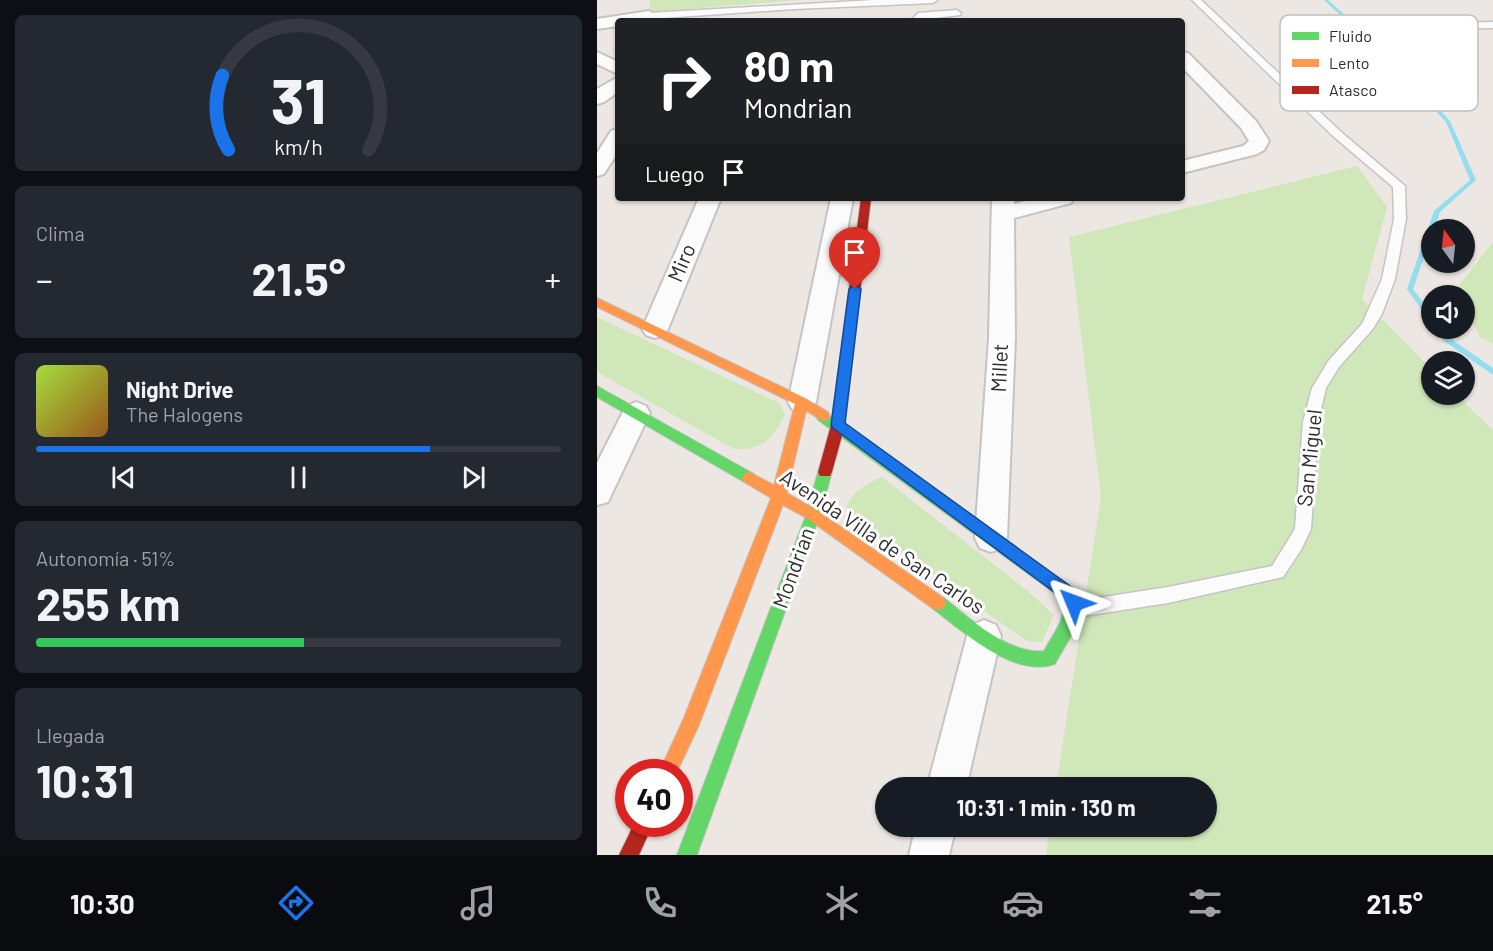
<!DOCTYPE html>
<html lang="es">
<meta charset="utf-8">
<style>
:root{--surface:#171b24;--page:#242831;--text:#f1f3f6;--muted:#9ea1a6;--line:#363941;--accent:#1a73e8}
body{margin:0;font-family:Barlow,sans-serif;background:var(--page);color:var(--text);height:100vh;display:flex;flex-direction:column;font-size:22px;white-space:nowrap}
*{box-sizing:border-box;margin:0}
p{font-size:20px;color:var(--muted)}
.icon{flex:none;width:33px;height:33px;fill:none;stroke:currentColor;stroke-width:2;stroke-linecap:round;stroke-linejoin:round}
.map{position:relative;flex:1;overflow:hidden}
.details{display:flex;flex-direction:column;gap:15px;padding:15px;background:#0d0f14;width:597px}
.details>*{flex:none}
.hud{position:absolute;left:18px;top:18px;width:570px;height:183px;border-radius:6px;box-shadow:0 2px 4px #0004;background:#202124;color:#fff;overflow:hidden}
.needle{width:39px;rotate:345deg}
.buttons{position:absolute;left:824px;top:219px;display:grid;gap:12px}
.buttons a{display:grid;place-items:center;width:54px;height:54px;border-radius:50%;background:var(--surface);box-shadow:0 2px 4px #0004;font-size:30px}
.speed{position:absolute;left:18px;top:759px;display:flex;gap:12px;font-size:30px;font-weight:700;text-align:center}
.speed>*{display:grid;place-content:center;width:78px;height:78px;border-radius:50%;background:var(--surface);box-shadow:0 2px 4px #0004;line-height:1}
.speed .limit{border:9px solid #d22;background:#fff;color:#111}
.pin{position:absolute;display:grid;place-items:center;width:51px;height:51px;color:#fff;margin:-62px -26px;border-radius:50% 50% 50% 0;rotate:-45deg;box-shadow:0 0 6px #0007}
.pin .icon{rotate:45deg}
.me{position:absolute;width:66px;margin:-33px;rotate:314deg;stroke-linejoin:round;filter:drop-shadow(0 0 4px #0008)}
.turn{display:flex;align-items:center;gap:21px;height:126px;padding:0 30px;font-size:27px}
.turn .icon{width:78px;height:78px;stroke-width:2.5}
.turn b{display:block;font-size:42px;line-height:51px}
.then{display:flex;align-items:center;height:57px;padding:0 30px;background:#0003;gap:12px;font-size:22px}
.big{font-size:45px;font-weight:700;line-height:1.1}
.details .card{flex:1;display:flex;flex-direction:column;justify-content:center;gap:9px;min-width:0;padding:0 21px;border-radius:9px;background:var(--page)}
.details .dial{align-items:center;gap:0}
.dial svg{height:156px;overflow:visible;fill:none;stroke:var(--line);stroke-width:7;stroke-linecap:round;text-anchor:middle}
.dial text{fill:var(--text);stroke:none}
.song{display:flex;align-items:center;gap:18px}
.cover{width:72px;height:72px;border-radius:9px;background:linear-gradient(135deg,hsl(80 70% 55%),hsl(30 70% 35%))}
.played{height:6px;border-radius:3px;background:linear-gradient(90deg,var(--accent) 75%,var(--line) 75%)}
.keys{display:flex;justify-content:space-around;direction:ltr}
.heat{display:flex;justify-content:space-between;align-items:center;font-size:33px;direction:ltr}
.charge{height:9px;border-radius:4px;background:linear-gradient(90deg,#34c759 51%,var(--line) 0)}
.trip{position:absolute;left:278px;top:777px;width:342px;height:60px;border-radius:30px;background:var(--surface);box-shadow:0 2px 4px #0004;font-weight:700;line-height:60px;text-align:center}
.tab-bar{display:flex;height:96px;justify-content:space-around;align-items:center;background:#090b0e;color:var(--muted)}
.tab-bar .icon{width:42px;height:42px}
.tab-bar .on{color:var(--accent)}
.tab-bar b{font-size:27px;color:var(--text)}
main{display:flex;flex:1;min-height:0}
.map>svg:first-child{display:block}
</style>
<main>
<section class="details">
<div class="card dial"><svg viewBox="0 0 100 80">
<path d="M14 69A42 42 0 1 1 86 69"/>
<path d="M14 69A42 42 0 0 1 11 31" stroke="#1a73e8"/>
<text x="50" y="56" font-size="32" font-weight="700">31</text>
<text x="50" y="72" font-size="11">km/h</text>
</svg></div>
<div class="card"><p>Clima</p>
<div class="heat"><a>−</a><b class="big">21.5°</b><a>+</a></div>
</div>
<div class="card">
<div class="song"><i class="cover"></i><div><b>Night Drive</b><p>The Halogens</p></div></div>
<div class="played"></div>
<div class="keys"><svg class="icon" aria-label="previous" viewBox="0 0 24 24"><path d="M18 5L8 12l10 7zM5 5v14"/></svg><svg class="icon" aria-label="pause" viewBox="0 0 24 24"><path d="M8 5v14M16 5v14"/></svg><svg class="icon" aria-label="next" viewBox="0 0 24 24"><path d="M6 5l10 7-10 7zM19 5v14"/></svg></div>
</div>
<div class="card"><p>Autonomía · 51%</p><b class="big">255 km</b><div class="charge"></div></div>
<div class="card"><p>Llegada</p><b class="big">10:31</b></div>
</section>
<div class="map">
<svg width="896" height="855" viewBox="0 0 896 855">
<rect width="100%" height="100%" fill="#ece7e2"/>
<g fill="#d0e7ba">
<path d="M53,0H203L52,12Z"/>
<path d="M760,166L790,207L765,299L834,369V394L859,395L896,430V855H449L453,827L609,826V788L459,787L504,497L472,237Z"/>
<path d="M896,242V344L883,337L867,303V296L863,295L860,288Z"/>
<path d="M0,317L182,403L188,415C175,439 166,450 137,449L0,372Z"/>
<path d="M285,477L432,592L457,615L445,642L430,641L254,518L250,506C258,489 268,485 285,477Z"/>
</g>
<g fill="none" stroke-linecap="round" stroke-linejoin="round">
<g fill="#94ddef" fill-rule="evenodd">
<path d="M727,0H731L795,57L853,121L879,180L843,212L837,230H834V237L816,289L834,313V320H832L810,289L837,211L873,180L849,122L791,59Z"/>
<path d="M839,328H846L851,337L896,368V375L847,341Z"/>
</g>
<defs>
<g id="lane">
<path d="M277,0H340L336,3L197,9L52,19L48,16L52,13Z"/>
<path d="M595,0H604L744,132L808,186L809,219L798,279L785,314L775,330L742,367L729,388L721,422L714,529L704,550L686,577L571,603L487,616L481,614L478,608L481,602L487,600L571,587L675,566L698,529L706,422L715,388L732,360L765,324L785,279L797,219L796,187L736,136Z"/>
<path d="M360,10L364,13L363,15L314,21L321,13Z"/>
<path d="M896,22V28L844,29L840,26L844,23Z"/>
</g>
<g id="street">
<path d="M52,11L60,16L58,20L21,21V26L0,29V19Z"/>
<path d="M0,52L21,62V74L0,64Z"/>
<path d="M585,52L591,53L659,121L672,141L667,150L660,154L585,173V161L646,146L652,141L644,128L585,67Z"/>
<path d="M21,77V92L7,102L0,104V89Z"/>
<path d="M21,129V152L7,174L0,176V153L14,131Z"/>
<path d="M102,198H124L71,329L67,335L58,338L49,335L45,329Z"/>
<path d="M234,198H256L219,402L215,409L205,412L195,409L191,402Z"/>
<path d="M395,198H417V204L440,198H477L474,203L417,218L418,338L410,538L405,548L394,552L383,548L378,538L392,338Z"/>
<path d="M39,402L49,406L53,413L11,502L0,505V463L29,406Z"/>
<path d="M387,620L399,625L404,636L369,788H330L370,636L375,625Z"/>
<path d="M319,826H359L352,855H312Z"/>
</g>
<g id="fast">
<path d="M0,386L157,474L159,478L157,482H147L0,397Z"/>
<path d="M226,411L480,591C491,616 469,643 458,664C418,679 365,631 335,608L333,603L335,598L341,596L347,598C374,619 410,654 447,651C456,634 469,619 467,600L221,420L219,416L221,412Z"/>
<path d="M228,466L233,468L235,472L223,515L100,855H80L209,515L221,472L223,468Z"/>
</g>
<path id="slow" d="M0,298L210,399L231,412L233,416L231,420L226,421L209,411L190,493L221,511L347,598L349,603L347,608L341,610L335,608L211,519L186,505L102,725L80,772H62L86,720L174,498L147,482L145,478L147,474L152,472L177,485L198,404L0,307Z"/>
<g id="jam">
<path d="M264,198H274L248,425L235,472L233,476H223L221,472L234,425Z"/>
<path d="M37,824H56L42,855H22Z"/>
</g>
</defs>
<use href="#lane" stroke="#c5c4c3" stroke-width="3"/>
<use href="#street" stroke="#c5c4c3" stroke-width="4"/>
<use href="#fast" stroke="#c5c4c3" stroke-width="2"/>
<use href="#slow" stroke="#c5c4c3" stroke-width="2"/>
<use href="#jam" stroke="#c5c4c3" stroke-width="2"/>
<use href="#lane" fill="#fcfbfb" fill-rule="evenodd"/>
<use href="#street" fill="#fcfbfb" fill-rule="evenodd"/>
<use href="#fast" fill="#63d668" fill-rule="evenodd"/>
<use href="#slow" fill="#ff974d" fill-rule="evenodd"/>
<use href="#jam" fill="#b3261e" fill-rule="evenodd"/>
</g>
<path fill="#1a73e8" stroke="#114b97" stroke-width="1.5" d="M258,285L264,289L248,423L480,591L485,603L483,608L477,610L471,608L468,601L457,592L236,428L234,425L252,289Z"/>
<g text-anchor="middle" stroke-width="6" stroke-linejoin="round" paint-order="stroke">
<g font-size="21" fill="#2d2d2d" stroke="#fff">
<text transform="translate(85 263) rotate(-67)" y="7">Miro</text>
<text transform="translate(403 368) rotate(-87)" y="7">Millet</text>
<text transform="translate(713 458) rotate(-84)" y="7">San Miguel</text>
<text transform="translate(285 542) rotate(34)" y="7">Avenida Villa de San Carlos</text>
<text transform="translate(197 568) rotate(-70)" y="7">Mondrian</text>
</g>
</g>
<rect x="683" y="15" width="198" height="96" rx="9" fill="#fff" stroke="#c0c0c0" stroke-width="1.5"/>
<rect x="695" y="32" width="27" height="8" fill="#63d668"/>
<rect x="695" y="59" width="27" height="8" fill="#ff974d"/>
<rect x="695" y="86" width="27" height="8" fill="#b3261e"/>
<g font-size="16" fill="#2d2d2d">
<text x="732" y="42">Fluido</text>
<text x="732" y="69">Lento</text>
<text x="732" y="96">Atasco</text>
</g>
</svg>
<div class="buttons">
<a><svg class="needle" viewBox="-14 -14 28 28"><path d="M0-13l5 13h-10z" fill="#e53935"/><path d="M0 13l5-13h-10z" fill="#9ea1a6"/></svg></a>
<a><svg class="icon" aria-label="sound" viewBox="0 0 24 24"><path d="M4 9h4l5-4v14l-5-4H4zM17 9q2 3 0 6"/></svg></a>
<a><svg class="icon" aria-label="layers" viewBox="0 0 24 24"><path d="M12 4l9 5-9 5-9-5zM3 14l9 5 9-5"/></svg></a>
</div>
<div class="speed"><div class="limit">40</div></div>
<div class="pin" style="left:258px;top:289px;background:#d93025"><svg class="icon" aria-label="arrive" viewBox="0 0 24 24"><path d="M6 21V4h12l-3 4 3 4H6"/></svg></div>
<svg class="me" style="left:477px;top:603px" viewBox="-20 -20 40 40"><path d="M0-17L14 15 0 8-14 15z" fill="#1a73e8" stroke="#fff" stroke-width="4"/></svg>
<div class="trip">10:31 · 1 min · 130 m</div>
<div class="hud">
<div class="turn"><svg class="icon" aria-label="right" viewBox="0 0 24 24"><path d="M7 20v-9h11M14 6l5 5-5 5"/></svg><div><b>80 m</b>Mondrian</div></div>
<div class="then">Luego<svg class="icon" aria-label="arrive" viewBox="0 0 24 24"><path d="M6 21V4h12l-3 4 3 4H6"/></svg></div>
</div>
</div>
</main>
<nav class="tab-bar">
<b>10:30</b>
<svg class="icon on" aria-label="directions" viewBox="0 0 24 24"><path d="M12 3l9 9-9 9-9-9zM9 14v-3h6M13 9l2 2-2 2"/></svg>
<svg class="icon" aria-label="music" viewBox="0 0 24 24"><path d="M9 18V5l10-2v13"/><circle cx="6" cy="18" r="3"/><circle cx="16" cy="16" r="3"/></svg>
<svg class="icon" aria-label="phone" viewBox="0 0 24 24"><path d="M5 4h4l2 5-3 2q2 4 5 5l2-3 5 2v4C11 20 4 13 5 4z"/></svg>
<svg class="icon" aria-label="climate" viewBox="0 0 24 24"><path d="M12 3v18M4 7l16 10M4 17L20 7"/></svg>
<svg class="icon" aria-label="car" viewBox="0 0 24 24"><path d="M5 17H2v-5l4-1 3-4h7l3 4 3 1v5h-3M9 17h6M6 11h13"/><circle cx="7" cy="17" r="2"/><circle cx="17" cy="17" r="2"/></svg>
<svg class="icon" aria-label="filters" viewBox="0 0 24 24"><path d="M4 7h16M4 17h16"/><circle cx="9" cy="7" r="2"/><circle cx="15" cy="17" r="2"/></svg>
<b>21.5°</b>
</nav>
